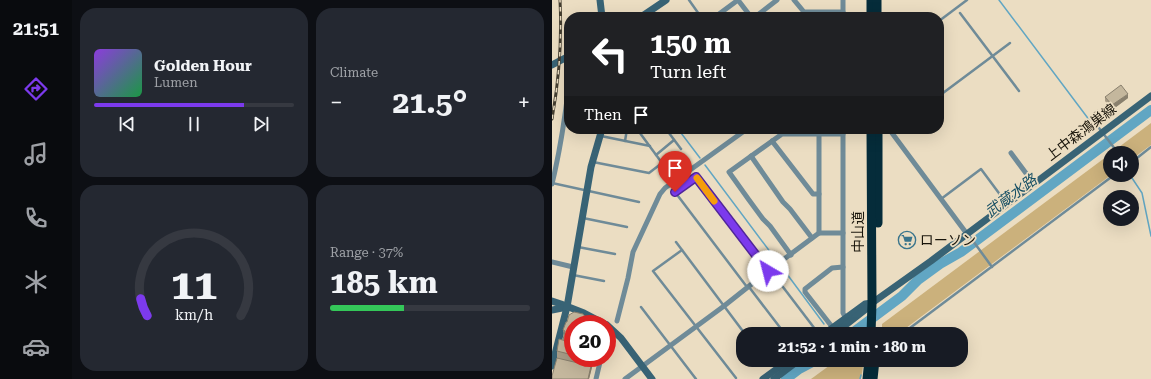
<!DOCTYPE html>
<meta charset="utf-8">
<style>
:root{--surface:#171b24;--page:#242831;--text:#f1f3f6;--muted:#9ea1a6;--line:#363941;--accent:#7c3aed}
body{margin:0;font-family:"Roboto Serif","Noto Sans JP",serif;background:var(--page);color:var(--text);height:100vh;display:flex;flex-direction:column;font-size:15px;white-space:nowrap}
*{box-sizing:border-box;margin:0}
p{font-size:13px;color:var(--muted)}
.icon{flex:none;width:22px;height:22px;fill:none;stroke:currentColor;stroke-width:2;stroke-linecap:round;stroke-linejoin:round}
.map{position:relative;flex:1;overflow:hidden}
.drawer{display:flex;flex-direction:column;gap:8px;padding:8px;background:#0d0f14;width:480px}
.drawer>*{flex:none}
.hud{position:absolute;left:12px;top:12px;width:380px;height:122px;border-radius:16px;box-shadow:0 4px 16px #0002;background:#202124;color:#fff;overflow:hidden}
.controls{position:absolute;left:551px;top:146px;display:grid;gap:8px}
.controls a{display:grid;place-items:center;width:36px;height:36px;border-radius:50%;background:var(--surface);box-shadow:0 4px 16px #0002;font-size:20px}
.speed{position:absolute;left:12px;top:315px;display:flex;gap:8px;font-size:20px;font-weight:700;text-align:center}
.speed>*{display:grid;place-content:center;width:52px;height:52px;border-radius:50%;background:var(--surface);box-shadow:0 4px 16px #0002;line-height:1}
.speed .limit{border:6px solid #d22;background:#fff;color:#111}
.pin{position:absolute;display:grid;place-items:center;width:34px;height:34px;color:#fff;margin:-41px -17px;border-radius:50% 50% 50% 0;rotate:-45deg;box-shadow:0 0 4px #0007}
.pin .icon{rotate:45deg}
.me{position:absolute;width:44px;margin:-22px;rotate:323deg;stroke-linejoin:round;filter:drop-shadow(0 0 3px #0008)}
.turn{display:flex;align-items:center;gap:14px;height:84px;padding:0 20px;font-size:18px}
.turn .icon{width:52px;height:52px;stroke-width:2.5}
.turn b{display:block;font-size:28px;line-height:34px}
.then{display:flex;align-items:center;height:38px;padding:0 20px;background:#0003;gap:8px;font-size:15px}
.big{font-size:30px;font-weight:700;line-height:1.1}
.drawer .tile{flex:1;display:flex;flex-direction:column;justify-content:center;gap:6px;min-width:0;padding:0 14px;border-radius:16px;background:var(--page)}
.drawer .dial{align-items:center;gap:0}
.dial svg{height:104px;overflow:visible;fill:none;stroke:var(--line);stroke-width:7;stroke-linecap:round;text-anchor:middle}
.dial text{fill:var(--text);stroke:none}
.song{display:flex;align-items:center;gap:12px}
.cover{width:48px;height:48px;border-radius:6px;background:linear-gradient(135deg,hsl(270 70% 55%),hsl(140 70% 35%))}
.played{height:4px;border-radius:2px;background:linear-gradient(90deg,var(--accent) 75%,var(--line) 75%)}
.keys{display:flex;justify-content:space-around;direction:ltr}
.heat{display:flex;justify-content:space-between;align-items:center;font-size:22px;direction:ltr}
.charge{height:6px;border-radius:3px;background:linear-gradient(90deg,#34c759 37%,var(--line) 0)}
.drawer .tiles{flex:1;display:grid;gap:8px;grid-template-columns:repeat(2,1fr)}
.trip{position:absolute;left:184px;top:327px;width:232px;height:40px;border-radius:16px;background:var(--surface);box-shadow:0 4px 16px #0002;font-weight:700;line-height:40px;text-align:center}
main{display:flex;flex:1;min-height:0}
.tabs{display:flex;flex-direction:column;width:72px;justify-content:space-around;align-items:center;background:#090b0e;color:var(--muted)}
.tabs .icon{width:28px;height:28px}
.tabs .active{color:var(--accent)}
.tabs b{font-size:18px;color:var(--text)}
.map>svg:first-child{display:block}
</style>
<main>
<nav class="tabs">
<b>21:51</b>
<svg class="icon active" aria-label="directions" viewBox="0 0 24 24"><path d="M12 3l9 9-9 9-9-9zM9 14v-3h6M13 9l2 2-2 2"/></svg>
<svg class="icon" aria-label="music" viewBox="0 0 24 24"><path d="M9 18V5l10-2v13"/><circle cx="6" cy="18" r="3"/><circle cx="16" cy="16" r="3"/></svg>
<svg class="icon" aria-label="phone" viewBox="0 0 24 24"><path d="M5 4h4l2 5-3 2q2 4 5 5l2-3 5 2v4C11 20 4 13 5 4z"/></svg>
<svg class="icon" aria-label="climate" viewBox="0 0 24 24"><path d="M12 3v18M4 7l16 10M4 17L20 7"/></svg>
<svg class="icon" aria-label="car" viewBox="0 0 24 24"><path d="M5 17H2v-5l4-1 3-4h7l3 4 3 1v5h-3M9 17h6M6 11h13"/><circle cx="7" cy="17" r="2"/><circle cx="17" cy="17" r="2"/></svg>
</nav>
<section class="drawer">
<div class="tiles">
<div class="tile">
<div class="song"><i class="cover"></i><div><b>Golden Hour</b><p>Lumen</p></div></div>
<div class="played"></div>
<div class="keys"><svg class="icon" aria-label="previous" viewBox="0 0 24 24"><path d="M18 5L8 12l10 7zM5 5v14"/></svg><svg class="icon" aria-label="pause" viewBox="0 0 24 24"><path d="M8 5v14M16 5v14"/></svg><svg class="icon" aria-label="next" viewBox="0 0 24 24"><path d="M6 5l10 7-10 7zM19 5v14"/></svg></div>
</div>
<div class="tile"><p>Climate</p>
<div class="heat"><a>−</a><b class="big">21.5°</b><a>+</a></div>
</div>
<div class="tile dial"><svg viewBox="0 0 100 80">
<path d="M14 69A42 42 0 1 1 86 69"/>
<path d="M14 69A42 42 0 0 1 9 56" stroke="#7c3aed"/>
<text x="50" y="56" font-size="32" font-weight="700">11</text>
<text x="50" y="72" font-size="11">km/h</text>
</svg></div>
<div class="tile"><p>Range · 37%</p><b class="big">185 km</b><div class="charge"></div></div>
</div>
</section>
<div class="map">
<svg width="599" height="379" viewBox="0 0 599 379">
<rect width="100%" height="100%" fill="#ebddc2"/>
<g fill="#cbb17c">
<path d="M599,123V145L580,159V153H559Z"/>
<path d="M558,154L559,175L346,334H330V324Z"/>
<path d="M285,360H312L309,379H259Z"/>
</g>
<g fill="none" stroke-linecap="round" stroke-linejoin="round">
<g stroke="#61a6c3" stroke-width="1.5">
<path d="M447,0L541,125"/>
<path d="M126,129L148,158"/>
<path d="M153,165L225,261"/>
<path d="M578,175L590,193L599,236"/>
<path d="M229,266L272,324"/>
<path d="M308,379L309,375"/>
</g>
<g stroke="#61a6c3" stroke-width="10">
<path d="M299,334L350,296L366,280L388,264L409,252L599,110"/>
<path d="M234,379L247,369L264,360"/>
</g>
<g stroke="#6f8b98" stroke-width="2.5">
<path d="M137,0L149,17"/>
<path d="M408,13L467,91"/>
<path d="M387,21L415,0"/>
<path d="M387,94L391,93L458,43"/>
<path d="M547,128L566,153"/>
<path d="M114,129L129,149"/>
<path d="M49,136L98,146"/>
<path d="M73,141L75,129"/>
<path d="M104,155L122,140"/>
<path d="M41,162L97,173L110,163L85,129"/>
<path d="M580,162L599,147"/>
<path d="M0,183L87,202"/>
<path d="M389,199L429,169L455,204"/>
<path d="M31,218L75,227"/>
<path d="M416,234L440,267"/>
<path d="M124,242L193,334"/>
<path d="M26,247L63,254"/>
<path d="M130,250L101,271L184,378"/>
<path d="M218,270L263,329"/>
<path d="M21,275L52,281"/>
<path d="M195,287L123,192L144,177L216,271"/>
<path d="M197,287L233,334"/>
<path d="M89,307L144,379"/>
<path d="M350,334L562,175"/>
</g>
<g stroke="#6f8b98" stroke-width="5">
<path d="M186,0L199,17"/>
<path d="M242,0L252,12H291"/>
<path d="M163,17L186,0"/>
<path d="M203,17L225,0"/>
<path d="M291,17V0"/>
<path d="M291,129V313L295,321"/>
<path d="M337,129L415,234"/>
<path d="M220,141L261,194H267"/>
<path d="M459,153L482,184"/>
<path d="M199,156L231,202L238,209L260,238"/>
<path d="M0,184C8,151 13,118 17,84"/>
<path d="M267,233V134"/>
<path d="M239,255L218,226L211,219L197,200L177,172L230,134H291"/>
<path d="M0,262L21,267"/>
<path d="M65,321L76,278L81,252L108,194L113,188L195,129"/>
<path d="M281,328L253,292V289L280,268L291,267"/>
<path d="M44,379L49,358"/>
<path d="M73,379L172,306L216,271L267,233H291"/>
</g>
<g stroke="#386375" stroke-width="7">
<path d="M48,0L50,17"/>
<path d="M89,17L114,0"/>
<path d="M0,65L17,56"/>
<path d="M0,301L9,304L32,313L53,324"/>
<path d="M0,310L15,307"/>
<path d="M55,325L69,338L100,379"/>
<path d="M272,334L313,304L320,303"/>
<path d="M282,334L314,309L320,303L379,261L599,96"/>
<path d="M0,366L15,307L39,167L50,129"/>
<path d="M211,379L237,360"/>
<path d="M222,379L247,360"/>
</g>
<g stroke="#052c3a" stroke-width="9">
<path d="M319,0V17"/>
<path d="M325,0V17"/>
<path d="M326,223V129"/>
<path d="M319,334L320,303L319,129"/>
<path d="M315,379L317,360"/>
<path d="M321,379L323,360"/>
</g>
<defs>
<path id="rail" d="M0,119C7,80 10,40 8,0"/>
</defs>
<use href="#rail" stroke="#423c2f" stroke-width="3"/>
<use href="#rail" stroke="#ebddc2" stroke-width="1.5" stroke-dasharray="4.5" stroke-linecap="butt"/>
</g>
<g fill="#a99d87">
<path d="M553,97L576,98L560,110L553,101Z"/>
<path d="M540,114L549,118L544,122L540,117Z"/>
<path d="M21,324V358H42L37,379H0L5,358V351L11,340L12,336L11,330Z"/>
</g>
<g fill="#89806e">
<path d="M576,94V98L560,110V105Z"/>
<path d="M549,115V118L544,122V119Z"/>
<path d="M39,358H42V360L37,379H36L39,366Z"/>
</g>
<g fill="#c4b79d" stroke="#89806e">
<path d="M569,85L576,94L560,105L553,97Z"/>
<path d="M546,110L549,115L544,119L540,114Z"/>
<path d="M22,312L31,314L34,318L40,320L45,324H21V343L11,340L13,331L11,330L14,322H15L17,315Z"/>
<path d="M7,339L21,343V355L5,351Z"/>
<path d="M5,358L39,366L36,379H0V376Z"/>
<path d="M32,358H39V360Z"/>
</g>
<g fill="none" stroke-linecap="round" stroke-linejoin="round">
<defs>
<path id="route" d="M123,192L144,177L216,271"/>
</defs>
<use href="#route" stroke="#51269a" stroke-width="10"/>
<use href="#route" stroke="#7c3aed" stroke-width="7"/>
<path stroke="#f59e0b" stroke-width="7" d="M145,178L162,201"/>
</g>
<defs>
<symbol id="supermarket-ring" viewBox="-11 -11 22 22"><circle r="9.5" fill="#ebddc2" stroke="#39748c" stroke-width="1.5"/><path d="M-6-5.5h2.5l.6 2H6L4.5 2H-2.5L-4.4-4H-6ZM-1.5 3.2a1.3 1.3 0 1 0 .1 0ZM3 3.2a1.3 1.3 0 1 0 .1 0Z" fill="#39748c"/></symbol>
</defs>
<g fill-rule="evenodd">
<use href="#supermarket-ring" x="345" y="230" width="20" height="20"/>
</g>
<g text-anchor="middle" stroke-width="3.5" stroke-linejoin="round" paint-order="stroke">
<g font-size="14" fill="#18140a" stroke="#ebddc2">
<text transform="translate(529 132) rotate(-37)" y="5">上中森鴻巣線</text>
<text transform="translate(306 232) rotate(-90)" y="5">中山道</text>
</g>
<g font-size="14" fill="#18140a" stroke="#ebddc2" text-anchor="start">
<text x="368" y="245">ローソン</text>
</g>
<g font-size="15" font-style="italic" fill="#164f64" stroke="#ebddc2">
<text transform="translate(459 196) rotate(-37)" y="5">武蔵水路</text>
</g>
</g>
</svg>
<div class="controls">
<a><svg class="icon" aria-label="sound" viewBox="0 0 24 24"><path d="M4 9h4l5-4v14l-5-4H4zM17 9q2 3 0 6"/></svg></a>
<a><svg class="icon" aria-label="layers" viewBox="0 0 24 24"><path d="M12 4l9 5-9 5-9-5zM3 14l9 5 9-5"/></svg></a>
</div>
<div class="speed"><div class="limit">20</div></div>
<div class="pin" style="left:123px;top:192px;background:#d93025"><svg class="icon" aria-label="arrive" viewBox="0 0 24 24"><path d="M6 21V4h12l-3 4 3 4H6"/></svg></div>
<svg class="me" style="left:216px;top:271px" viewBox="-20 -20 40 40"><circle r="19" fill="#fff"/><path d="M0-13L10 11 0 6-10 11z" fill="#7c3aed"/></svg>
<div class="trip">21:52 · 1 min · 180 m</div>
<div class="hud">
<div class="turn"><svg class="icon" aria-label="left" viewBox="0 0 24 24"><path d="M17 20v-9H6M10 6l-5 5 5 5"/></svg><div><b>150 m</b>Turn left</div></div>
<div class="then">Then<svg class="icon" aria-label="arrive" viewBox="0 0 24 24"><path d="M6 21V4h12l-3 4 3 4H6"/></svg></div>
</div>
</div>
</main>
